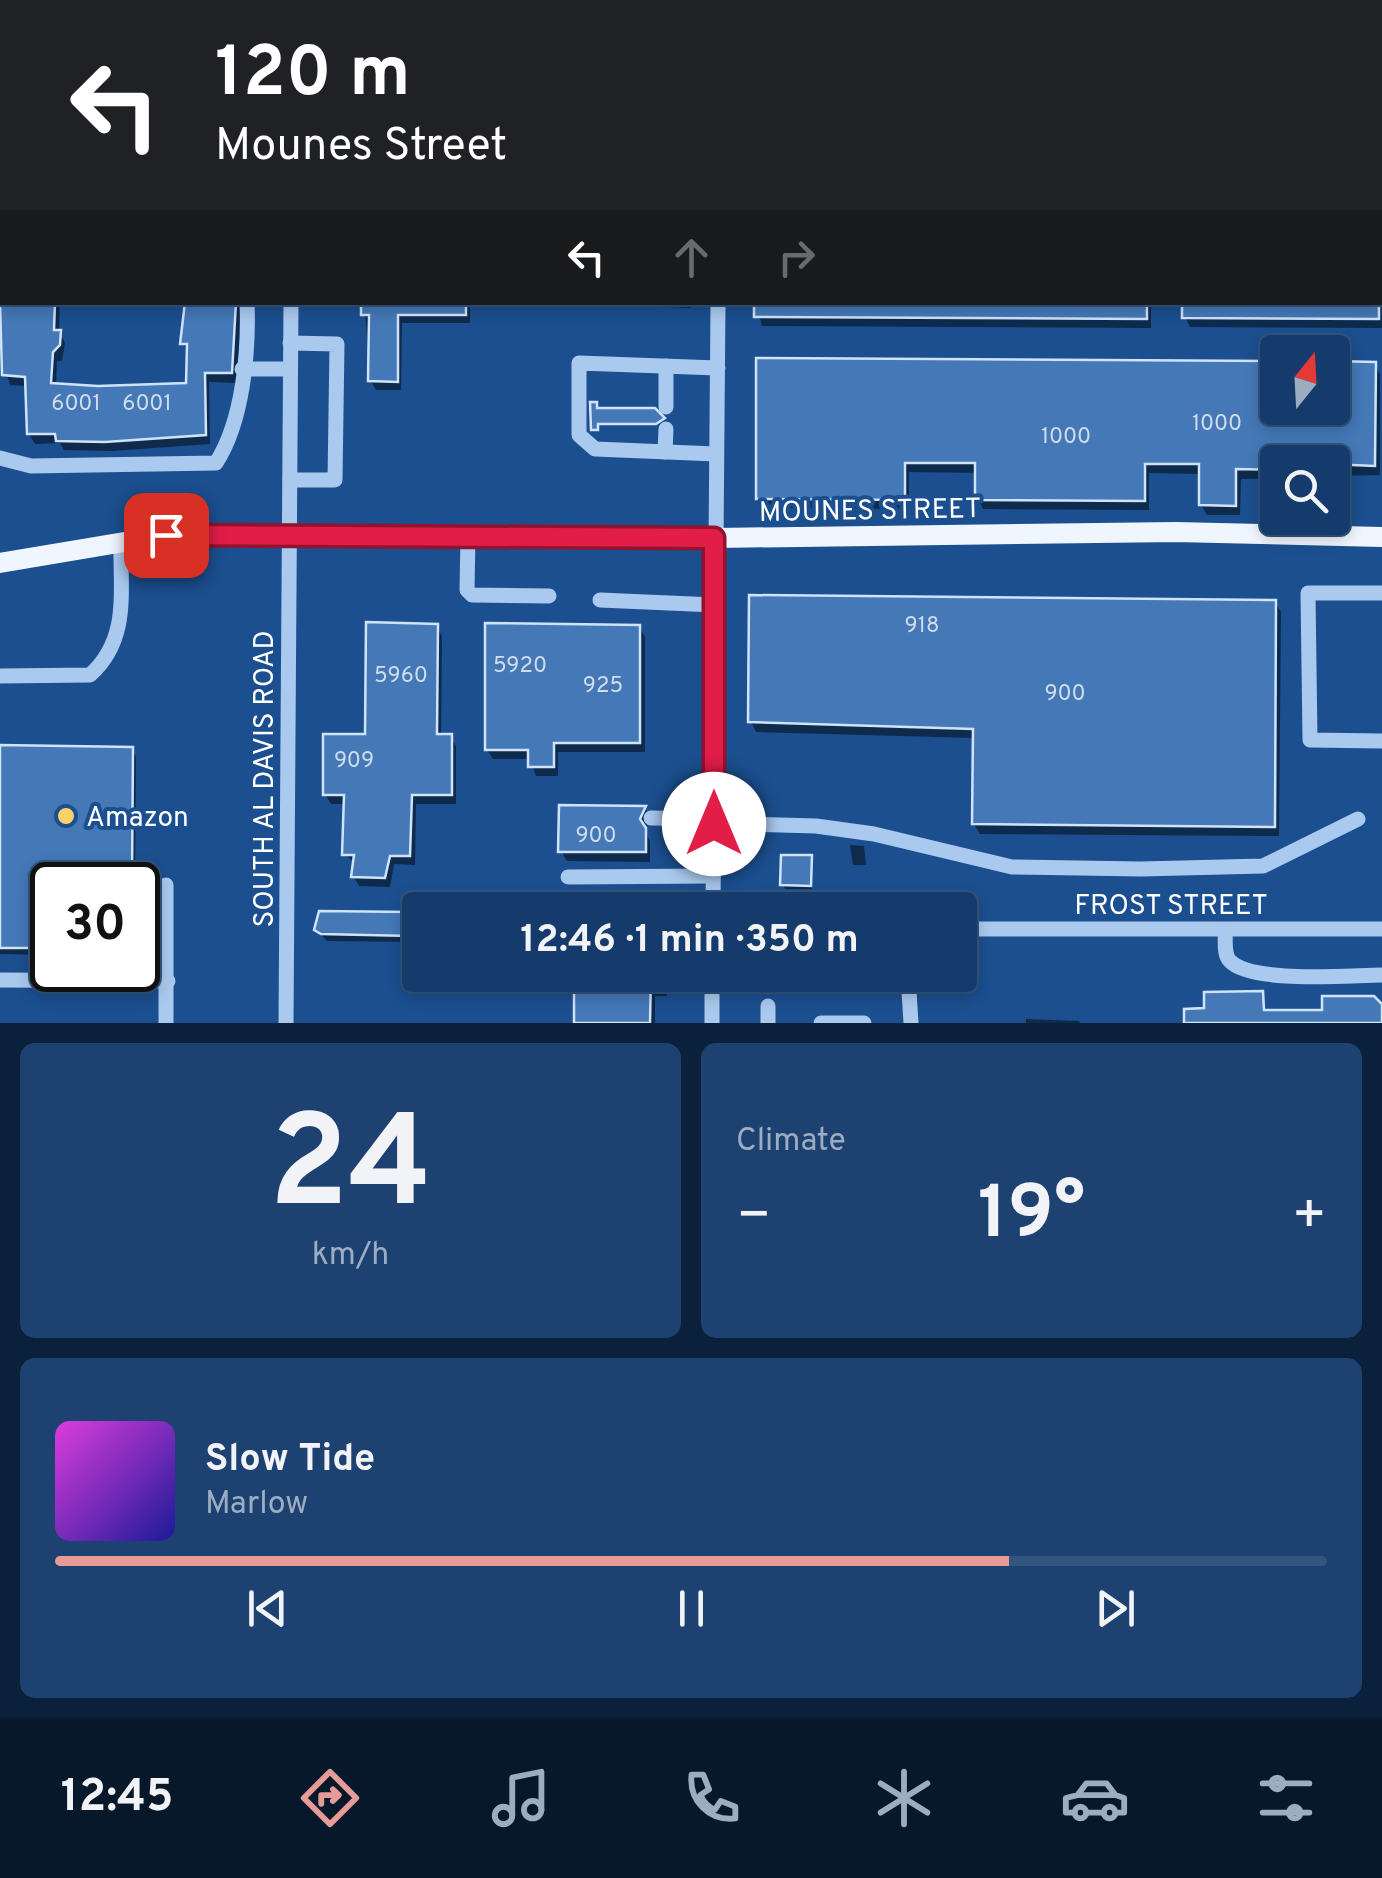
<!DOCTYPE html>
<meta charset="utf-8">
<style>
:root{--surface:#143b6b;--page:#1d4271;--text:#f1f3f6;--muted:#9dadc1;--line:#33557e;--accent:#e69b98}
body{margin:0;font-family:Overpass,sans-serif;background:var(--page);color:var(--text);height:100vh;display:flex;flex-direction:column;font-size:38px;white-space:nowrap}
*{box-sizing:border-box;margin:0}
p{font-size:32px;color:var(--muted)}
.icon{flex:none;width:55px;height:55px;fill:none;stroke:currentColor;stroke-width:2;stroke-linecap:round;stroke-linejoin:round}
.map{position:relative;height:1023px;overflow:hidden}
.drawer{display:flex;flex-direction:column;gap:20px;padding:20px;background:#0b203b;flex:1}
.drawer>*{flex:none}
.banner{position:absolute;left:0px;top:0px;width:1382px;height:305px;box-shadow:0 5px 15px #0003,0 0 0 2px var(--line);background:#202124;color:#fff;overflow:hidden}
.needle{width:65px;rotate:18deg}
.fabs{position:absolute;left:1260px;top:335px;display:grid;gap:20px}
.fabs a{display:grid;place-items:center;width:90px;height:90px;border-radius:10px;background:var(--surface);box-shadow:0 5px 15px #0003,0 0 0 2px var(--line);font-size:50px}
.speed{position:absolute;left:30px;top:862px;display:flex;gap:20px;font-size:50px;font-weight:700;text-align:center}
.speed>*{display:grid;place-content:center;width:130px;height:130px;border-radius:50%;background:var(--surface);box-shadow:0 5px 15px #0003,0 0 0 2px var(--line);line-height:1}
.speed .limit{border:5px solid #111;border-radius:15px;background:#fff;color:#111}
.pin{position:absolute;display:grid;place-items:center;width:85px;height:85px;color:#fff;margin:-42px;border-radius:20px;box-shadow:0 5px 15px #0006}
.me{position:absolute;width:110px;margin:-55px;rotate:0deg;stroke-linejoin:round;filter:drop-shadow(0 0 8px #0008)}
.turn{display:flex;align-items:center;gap:35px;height:210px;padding:0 50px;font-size:45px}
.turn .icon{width:130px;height:130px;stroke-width:2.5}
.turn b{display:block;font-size:70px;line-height:85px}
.lanes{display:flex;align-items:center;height:95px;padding:0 50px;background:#0003;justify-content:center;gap:50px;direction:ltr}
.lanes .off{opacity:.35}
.big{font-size:75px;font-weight:700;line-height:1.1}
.drawer .tile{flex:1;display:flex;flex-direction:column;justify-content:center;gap:15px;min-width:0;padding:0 35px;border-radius:15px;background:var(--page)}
.drawer .dial{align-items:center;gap:0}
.dial b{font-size:130px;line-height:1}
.song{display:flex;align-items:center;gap:30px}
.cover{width:120px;height:120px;border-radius:15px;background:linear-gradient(135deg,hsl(300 70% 55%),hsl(240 70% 35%))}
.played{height:10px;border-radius:5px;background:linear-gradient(90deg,var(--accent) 75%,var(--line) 75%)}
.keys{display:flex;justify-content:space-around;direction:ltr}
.heat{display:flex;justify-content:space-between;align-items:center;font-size:55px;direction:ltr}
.drawer .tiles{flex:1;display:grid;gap:20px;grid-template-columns:1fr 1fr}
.tile:last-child{grid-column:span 2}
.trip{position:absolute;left:402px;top:892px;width:575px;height:100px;border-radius:10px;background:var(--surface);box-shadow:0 5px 15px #0003,0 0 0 2px var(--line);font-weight:700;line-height:100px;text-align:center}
.tab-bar{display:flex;height:160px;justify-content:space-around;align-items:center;background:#08182b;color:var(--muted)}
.tab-bar .icon{width:70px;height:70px}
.tab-bar .on{color:var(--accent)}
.tab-bar b{font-size:45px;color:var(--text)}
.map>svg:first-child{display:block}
</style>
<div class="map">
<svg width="1382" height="1023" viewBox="0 0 1382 1023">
<rect width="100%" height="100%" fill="#1b4f8f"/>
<g fill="#0007">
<path d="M360,0H423V2H359Z"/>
<path d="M492,0H527L529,2H492Z"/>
<rect x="855" y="0" width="226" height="2"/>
<path d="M1112,0H1173V2L1113,1Z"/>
<path d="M1380,217L1382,328L1190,327L1185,317V302H1380Z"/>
<path d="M1,224L2,302H60L59,332L65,343L62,361H57L56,386H189V354L183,343L187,302H242L237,383L209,382L210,444L112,451L64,450L60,443L35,444L29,434L28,386L10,385L0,350Z"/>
<path d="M364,302H470V323H402L401,390H376L371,381Z"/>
<path d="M656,302H691V308L659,307Z"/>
<path d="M756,302H1151V328L762,326Z"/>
<path d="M759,361L1278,408H1332L1374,364L1380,374V475L1332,476V462H1278V478L1241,479L1240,515H1207L1201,505V474L1149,473V510L983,509L978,499V473L909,472V509L764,508L759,498Z"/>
<path d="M596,411H654L663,420L657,425H597L594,431Z"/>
<path d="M1275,602L1281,612L1279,836L980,834L974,824L975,738L756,732L751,721Z"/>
<path d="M436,626L442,636L441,737H450L456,746V804H416L415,865L394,864L390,887L359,886L354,877L356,864L345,854L346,804H331L325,794Z"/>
<path d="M639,627L645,637V752H558V776H536L530,759H493L487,749Z"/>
<path d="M0,748L132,749L136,757L135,885H52V955L0,954Z"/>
<path d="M645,808L650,818L644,830L650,841V862L567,861L561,851Z"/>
<path d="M850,845L864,846L866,865H853Z"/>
<path d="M810,858L812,889H785L783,884Z"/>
<path d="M577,905H662L664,910H577Z"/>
<path d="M408,914L412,942L327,941L317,930Z"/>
<path d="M577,975H667V996H655V1023H576Z"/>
<path d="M1026,1019L1079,1021L1080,1023H1026Z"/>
</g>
<g fill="#4478b7" stroke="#cfe3fa" stroke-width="2.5">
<path d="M0,302H55L54,330H61L60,345L53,352L51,383L98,386L186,383L187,344H180L185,302H236L232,373H205L206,435L105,442L56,441L55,434H27L25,377L2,375Z"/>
<path d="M361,302H466V315H398V382L368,381L369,315H361Z"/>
<path d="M754,302H1147V319L754,317Z"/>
<path d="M1182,302H1379V319L1182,318Z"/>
<path d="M756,358L1278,361V408H1332V361L1376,362L1375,466L1278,462V470L1236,469V506L1199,505V464H1145V501L975,500V463H905V500L756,499Z"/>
<path d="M590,402H597V408H655L665,418L656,424H598V430H591Z"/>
<path d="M749,595L1276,600L1275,827L972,824L973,729L748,722Z"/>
<path d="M366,622L438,624L437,734H452V795H412L410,856H390L385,878L351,877L354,855H342L344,795H323V734H365Z"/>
<path d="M485,623L640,625V743H554V767H528V750H485Z"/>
<path d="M0,745L133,747L132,885H52V948H0Z"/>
<path d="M559,805L646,806L640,819L646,828V852H558Z"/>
<path d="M781,855H812L811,886L780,885Z"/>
<path d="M319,911L410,912V936L321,934L314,930Z"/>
<path d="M574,975H651L650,1023H574Z"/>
<path d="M1263,991L1264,1010H1322V996H1374L1382,1004V1023H1184V1009L1204,1008V992Z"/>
</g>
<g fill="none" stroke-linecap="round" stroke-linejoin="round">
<g stroke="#a9c9ee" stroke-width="15">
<path d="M247,2V0"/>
<path d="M293,2V0"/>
<path d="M717,2V0"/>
<path d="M0,100L2,103"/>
<path d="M0,143L2,141"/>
<path d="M1380,143H1382"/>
<path d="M242,369H290"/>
<path d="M666,407V366"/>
<path d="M665,452L666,429"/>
<path d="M716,454L595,449L579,435V363L718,368"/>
<path d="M0,458L31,466L216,463C243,421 249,352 247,302"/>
<path d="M290,480H335L337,344L290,343"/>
<path d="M468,536L467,590L472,595L549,596"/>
<path d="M1382,593H1308L1310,740L1382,741"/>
<path d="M600,600L715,605"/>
<path d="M0,676L90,675C130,639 120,592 121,542"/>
<path d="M651,818L714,819"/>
<path d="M713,823L816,826L874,834L1012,867L1141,869L1263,866L1358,819"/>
<path d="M568,877L713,876"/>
<path d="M166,885V1023"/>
<path d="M713,910L718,302"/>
<path d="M960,929H1382"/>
<path d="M1225,930C1226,939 1223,954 1230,961C1252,984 1350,975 1382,975"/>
<path d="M908,975L911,1023"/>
<path d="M0,980L168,981"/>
<path d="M768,1006V1023"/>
<path d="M286,1023L291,302"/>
<path d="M712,1023V975"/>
<path d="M821,1023H864"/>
</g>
<path stroke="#f0f6ff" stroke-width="20" d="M0,563L166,535L715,538L1176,532L1382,537"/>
</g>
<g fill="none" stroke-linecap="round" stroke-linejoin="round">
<defs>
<path id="route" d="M166,535L714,538V824"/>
</defs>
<use href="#route" stroke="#92132f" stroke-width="25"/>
<use href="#route" stroke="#e11d48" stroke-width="18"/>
</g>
<circle fill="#ffd166" stroke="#1b4f8f" stroke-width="4" cx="66" cy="816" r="10"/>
<g text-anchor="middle" stroke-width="8" stroke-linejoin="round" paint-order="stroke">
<g font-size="22" fill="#d0dded">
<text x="76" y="410">6001</text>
<text x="147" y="410">6001</text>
<text x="1217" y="430">1000</text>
<text x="1066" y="443">1000</text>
<text x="922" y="632">918</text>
<text x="520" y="672">5920</text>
<text x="401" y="682">5960</text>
<text x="603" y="692">925</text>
<text x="1065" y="700">900</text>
<text x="354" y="767">909</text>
<text x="596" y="842">900</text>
</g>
<g font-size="28" fill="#fff" stroke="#1b4f8f">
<text transform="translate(870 509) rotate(-1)" y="10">MOUNES STREET</text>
<text transform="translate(263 779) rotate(-90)" y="10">SOUTH AL DAVIS ROAD</text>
<text x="1171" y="914">FROST STREET</text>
</g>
<g font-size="28" fill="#fff" stroke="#1b4f8f" text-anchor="start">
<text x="86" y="826">Amazon</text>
</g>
</g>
</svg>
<div class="fabs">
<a><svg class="needle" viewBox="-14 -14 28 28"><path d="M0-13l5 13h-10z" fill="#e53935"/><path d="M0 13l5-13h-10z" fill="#9dadc1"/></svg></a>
<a><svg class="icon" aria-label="search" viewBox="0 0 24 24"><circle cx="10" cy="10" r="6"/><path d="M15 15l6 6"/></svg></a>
</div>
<div class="speed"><div class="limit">30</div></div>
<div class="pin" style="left:166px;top:535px;background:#d93025"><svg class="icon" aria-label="arrive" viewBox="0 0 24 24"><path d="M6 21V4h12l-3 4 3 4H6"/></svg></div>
<svg class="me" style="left:714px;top:824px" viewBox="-20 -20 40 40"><circle r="19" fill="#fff"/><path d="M0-13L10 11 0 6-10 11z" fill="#e11d48"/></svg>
<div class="trip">12:46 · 1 min · 350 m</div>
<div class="banner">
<div class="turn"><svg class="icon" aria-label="left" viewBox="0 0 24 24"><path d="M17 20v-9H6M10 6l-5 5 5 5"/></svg><div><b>120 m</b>Mounes Street</div></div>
<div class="lanes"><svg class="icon" aria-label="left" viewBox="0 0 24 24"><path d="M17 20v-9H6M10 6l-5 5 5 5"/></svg><svg class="icon off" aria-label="ahead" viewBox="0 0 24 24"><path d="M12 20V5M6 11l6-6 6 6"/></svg><svg class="icon off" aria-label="right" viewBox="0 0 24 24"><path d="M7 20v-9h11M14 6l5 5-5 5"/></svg></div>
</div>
</div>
<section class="drawer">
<div class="tiles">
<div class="tile dial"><b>24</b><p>km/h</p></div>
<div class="tile"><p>Climate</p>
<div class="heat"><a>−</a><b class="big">19°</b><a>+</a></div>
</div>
<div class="tile">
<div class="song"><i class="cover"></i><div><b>Slow Tide</b><p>Marlow</p></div></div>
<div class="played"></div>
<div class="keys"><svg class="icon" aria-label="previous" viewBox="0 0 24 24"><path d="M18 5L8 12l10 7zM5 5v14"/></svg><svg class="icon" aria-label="pause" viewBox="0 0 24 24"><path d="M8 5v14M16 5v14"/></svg><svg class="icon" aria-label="next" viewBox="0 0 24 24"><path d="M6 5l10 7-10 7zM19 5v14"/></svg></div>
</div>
</div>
</section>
<nav class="tab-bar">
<b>12:45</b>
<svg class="icon on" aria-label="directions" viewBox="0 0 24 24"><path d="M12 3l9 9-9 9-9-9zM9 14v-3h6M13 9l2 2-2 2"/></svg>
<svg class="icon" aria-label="music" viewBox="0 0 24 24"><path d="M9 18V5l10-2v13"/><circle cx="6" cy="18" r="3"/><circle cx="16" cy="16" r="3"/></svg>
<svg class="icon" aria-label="phone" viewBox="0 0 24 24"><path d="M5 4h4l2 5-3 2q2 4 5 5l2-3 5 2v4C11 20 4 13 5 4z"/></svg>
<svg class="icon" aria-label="climate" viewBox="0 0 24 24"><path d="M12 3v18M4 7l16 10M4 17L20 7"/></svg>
<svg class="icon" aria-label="car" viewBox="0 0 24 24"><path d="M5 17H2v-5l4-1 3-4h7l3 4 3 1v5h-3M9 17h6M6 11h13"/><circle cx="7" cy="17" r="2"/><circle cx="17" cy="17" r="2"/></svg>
<svg class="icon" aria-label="filters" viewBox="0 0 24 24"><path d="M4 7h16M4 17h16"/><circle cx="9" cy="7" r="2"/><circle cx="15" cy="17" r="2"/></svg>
</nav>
